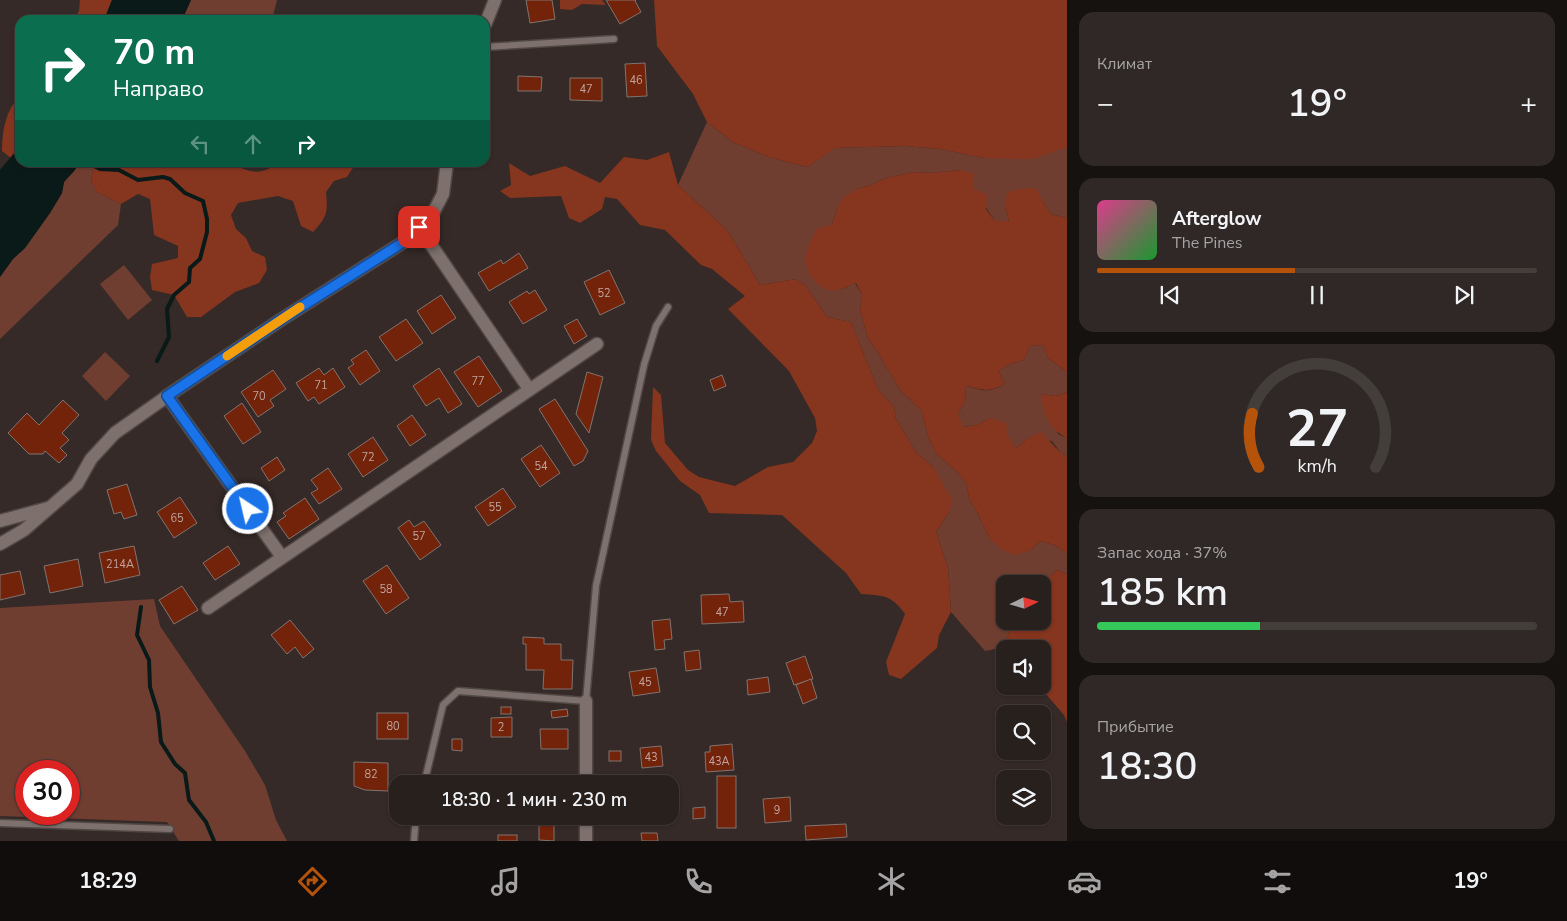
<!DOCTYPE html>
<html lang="ru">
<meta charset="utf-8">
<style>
:root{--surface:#28201d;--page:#302826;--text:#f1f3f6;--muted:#a5a3a4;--line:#443e3b;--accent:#b45309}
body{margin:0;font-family:"Nunito Sans",sans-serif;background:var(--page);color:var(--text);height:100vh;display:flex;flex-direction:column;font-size:19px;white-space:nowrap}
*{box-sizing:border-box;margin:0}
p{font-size:16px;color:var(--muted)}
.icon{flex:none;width:28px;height:28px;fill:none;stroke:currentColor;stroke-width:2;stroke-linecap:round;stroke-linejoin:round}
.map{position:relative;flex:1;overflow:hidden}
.panel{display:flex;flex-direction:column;gap:12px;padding:12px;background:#161210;width:500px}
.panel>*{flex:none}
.top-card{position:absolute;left:15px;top:15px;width:475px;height:152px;border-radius:15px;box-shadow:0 1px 4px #0004,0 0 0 1px var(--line);background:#0b6e4f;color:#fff;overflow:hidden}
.needle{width:32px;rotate:85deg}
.fabs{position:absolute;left:996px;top:575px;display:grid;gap:10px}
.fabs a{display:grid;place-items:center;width:55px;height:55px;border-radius:10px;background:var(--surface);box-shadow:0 1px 4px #0004,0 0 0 1px var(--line);font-size:25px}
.speed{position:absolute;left:15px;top:760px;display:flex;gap:10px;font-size:25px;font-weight:700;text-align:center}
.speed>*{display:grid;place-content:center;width:65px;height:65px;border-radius:50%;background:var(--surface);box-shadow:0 1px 4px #0004,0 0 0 1px var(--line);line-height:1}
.speed .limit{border:8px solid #d22;background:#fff;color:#111}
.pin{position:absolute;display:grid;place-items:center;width:42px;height:42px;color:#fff;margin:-21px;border-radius:10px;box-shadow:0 2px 8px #0006}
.me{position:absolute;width:55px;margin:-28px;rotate:325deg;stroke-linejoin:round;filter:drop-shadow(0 0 4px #0008)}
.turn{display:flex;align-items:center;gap:18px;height:105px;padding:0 15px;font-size:22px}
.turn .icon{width:65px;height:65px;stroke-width:2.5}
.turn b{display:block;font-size:35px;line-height:42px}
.lanes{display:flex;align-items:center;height:48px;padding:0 15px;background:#0003;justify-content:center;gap:25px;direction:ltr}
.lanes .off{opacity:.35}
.big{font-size:38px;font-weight:600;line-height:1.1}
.panel .card{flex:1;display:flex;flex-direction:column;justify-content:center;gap:8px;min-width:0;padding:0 18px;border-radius:15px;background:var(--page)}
.panel .dial{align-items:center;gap:0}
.dial svg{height:130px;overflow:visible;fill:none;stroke:var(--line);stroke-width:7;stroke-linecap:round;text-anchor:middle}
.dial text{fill:var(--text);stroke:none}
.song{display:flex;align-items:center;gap:15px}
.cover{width:60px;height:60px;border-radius:8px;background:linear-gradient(135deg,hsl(330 70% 55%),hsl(130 70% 35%))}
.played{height:5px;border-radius:2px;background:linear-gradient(90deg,var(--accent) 45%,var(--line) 45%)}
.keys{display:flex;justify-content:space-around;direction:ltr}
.heat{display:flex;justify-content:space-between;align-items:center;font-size:28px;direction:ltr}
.charge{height:8px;border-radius:4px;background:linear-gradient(90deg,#34c759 37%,var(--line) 0)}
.trip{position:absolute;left:389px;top:775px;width:290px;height:50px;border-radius:15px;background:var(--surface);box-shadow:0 1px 4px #0004,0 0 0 1px var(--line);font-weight:600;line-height:50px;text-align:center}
.tab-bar{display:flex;height:80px;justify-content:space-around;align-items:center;background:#100d0c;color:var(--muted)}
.tab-bar .icon{width:35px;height:35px}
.tab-bar .current{color:var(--accent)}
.tab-bar b{font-size:22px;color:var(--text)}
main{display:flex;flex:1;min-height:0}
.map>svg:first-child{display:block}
</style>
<main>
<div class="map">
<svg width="1067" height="841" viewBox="0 0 1067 841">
<rect width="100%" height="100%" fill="#352a27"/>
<g fill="#703e30" fill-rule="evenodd">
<path d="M191,0H277L272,20H182Z"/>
<path d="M707,122L733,142L768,157L807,167L834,148L905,146L940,149L984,158L1067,147V218L1051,214L1043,202L1005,207L1009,221H995L961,170L931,173L914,172L886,178L871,185L857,189L837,209L832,225L842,289L855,283L862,295L860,310L868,339L877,351L900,390L921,410L929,439L936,453L958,473L967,485L969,499L977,512L990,539L1030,551L1040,541L1054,545L1067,553V574L1056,570L1043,584H1005V621H1013L1004,647L985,651L951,612L948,568L936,532L949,512L934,468L916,452L896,419L894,407L878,389L851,322L827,317L806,286L796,279L760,285L728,231L678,185Z"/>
<path d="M78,163H94L91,180L97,192L121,204L118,225L0,339V277L13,259L25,248L50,213L62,193L64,182L75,170Z"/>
<path d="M124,265L152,300L128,320L100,284Z"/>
<path d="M1043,345L1048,358L1067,372V392L1056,396L1041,394L1058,434L1067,438V457L1061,453L1052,441L1028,438L1016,448L990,418L977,425L962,427L958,414L965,401L966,386C984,391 989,393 1005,384L999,371L1010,364L1024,360L1030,346Z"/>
<path d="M105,352L130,376L106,401L82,376Z"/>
<path d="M154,599L160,626L245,751L265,785L276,820L287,841H179L167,822L0,816V608ZM26,771H69V814H26Z"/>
</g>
<g fill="#86351e">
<path d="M80,0H112L104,20H73L79,11Z"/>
<path d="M560,0H602L606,5L582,4L572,10L560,9Z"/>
<path d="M654,0H1067V147L1034,159L984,158L940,149L905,146L835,148L807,167L768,157L733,142L707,122L693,94L657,46Z"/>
<path d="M20,97V146L11,158L2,151C2,134 5,109 20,97Z"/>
<path d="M669,152L678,185L728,231L760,285L796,279L806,286L827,317L851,322L878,389L894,407L896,419L916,452L934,468L952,500L949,512L936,532L948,568L951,612L939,635L937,648L901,679L889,675L886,662L905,614C891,594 883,596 861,594L846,573L782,515L709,513L700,495L680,481L656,451L651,440L653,387L661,395L665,443L688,470L699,477L735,486L768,467L793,462L812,443L817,431L815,418L789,371L728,309L745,296L712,269L701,265L665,230L640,225L617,199L605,197L602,209L580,223L569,218L561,196L510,198L500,191L511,185L509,163L530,176L565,166L600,183L624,157L647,160Z"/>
<path d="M192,162C201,164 211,162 220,162C241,164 255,182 277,163H356L347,177L334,181L326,192C328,213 327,217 313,232L301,226L293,201L278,196L238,203L231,215L236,229L246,238L252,251L265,257L267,270L259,283L235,292L201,317H187L174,295L152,290L150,277L152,264L178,258V246L154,235L150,199L138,194L121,204L97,192L91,180L94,163Z"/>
<path d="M961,170L974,174V189L987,195L986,209L995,221H1009L1005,207L1007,192L1021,189L1036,188L1043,202L1051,214L1067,218V372L1048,358L1043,345L1030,346L1024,360L1010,364L999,371L1005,384C988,393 984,390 966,386L965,401L958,414L963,427L977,425L990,418L1006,423L1008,437L1016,448L1028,438L1041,432C1050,440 1057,451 1067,457V553L1054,545L1040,541L1030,551L1015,555L1001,549L990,539L977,512L969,499L967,485L958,473L936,453L929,439L921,410L900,390L877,351L868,339L860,310L862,295L856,283C848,286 838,292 829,290C824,289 816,283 813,279C799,261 808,245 818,228L832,225L837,209L844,197L857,189L871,185L886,178L914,172L931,173Z"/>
<path d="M1067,392V438C1049,429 1043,413 1041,394L1056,396Z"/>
<path d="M1056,570L1067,574V722L1064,715L1039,686H1042V649H1005L1004,647L1013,621H1042L1043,584Z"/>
</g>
<g fill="#091a18">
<path d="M112,0H191L182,20H104Z"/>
<path d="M20,146V162L78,163L75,170L64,182L62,193L50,213L25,248L13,259L0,277V170Z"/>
</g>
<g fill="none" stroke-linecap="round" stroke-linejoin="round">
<g stroke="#091a18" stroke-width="4">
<path d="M86,162L100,169L119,170L138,180L163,177L170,179L185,193L203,201L207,219V232L200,259L190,268L189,282L174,295L167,309L169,337L157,361"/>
<path d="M141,607L137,635L149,660L150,687L158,713L161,742L175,764L185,773L189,800L206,822L214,841"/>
</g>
</g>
<g fill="#73230a" stroke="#807470">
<path d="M526,0H552L555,19L530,23Z"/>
<path d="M606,0H636L635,1L641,12L620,24Z"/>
<path d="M645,63L647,96L627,97L625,64Z"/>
<path d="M518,76L542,77L541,91H518Z"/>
<path d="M570,78H602V101L570,100Z"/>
<path d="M519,253L528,268L489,291L478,273L501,260L503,264Z"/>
<path d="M609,270L625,303L600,315L584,282Z"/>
<path d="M535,290L547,310L523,324L509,302L527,291L529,294Z"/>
<path d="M441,295L456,318L432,334L417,311Z"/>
<path d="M406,319L423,343L396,361L379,337Z"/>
<path d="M577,319L587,336L574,344L564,326Z"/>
<path d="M366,350L380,371L360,385L348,368L354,364L351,360Z"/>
<path d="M479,356L502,391L478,407L454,372Z"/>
<path d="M319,368L324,375L333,368L345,387L319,404L314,397L308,401L296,383Z"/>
<path d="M439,368L462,404L448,413L439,398L426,406L413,386Z"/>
<path d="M273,370L286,389L270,400L274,406L258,417L241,392Z"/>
<path d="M587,372L603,377L589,433L576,414Z"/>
<path d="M722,375L726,386L714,391L710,380Z"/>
<path d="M555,399L588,451L583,461L574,466L539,409Z"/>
<path d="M63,400L79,415L62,433L69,440L60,448L67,455L59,463L45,451L43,454H29L8,433L27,413L39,425Z"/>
<path d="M242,403L261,432L243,444L224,416Z"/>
<path d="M412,415L426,435L410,446L397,426Z"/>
<path d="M373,437L388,460L363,477L348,454Z"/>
<path d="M541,445L560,473L540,487L521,459Z"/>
<path d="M277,457L285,470L269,481L261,468Z"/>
<path d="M328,468L342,489L319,504L311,493L318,489L311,480Z"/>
<path d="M127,484L137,515L124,519L121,512L114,514L107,490Z"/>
<path d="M503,488L516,507L488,526L475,507Z"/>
<path d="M180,497L197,523L174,538L157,512Z"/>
<path d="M305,498L319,519L289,539L277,522L286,516L283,513Z"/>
<path d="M409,520L414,527L424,521L441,545L420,560L398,528Z"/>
<path d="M134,546L140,575L105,583L99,553Z"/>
<path d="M228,546L240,564L215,580L203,563Z"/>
<path d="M78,559L83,586L50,593L44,566Z"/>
<path d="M387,565L409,598L386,614L363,581Z"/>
<path d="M20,571L25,594L0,600V575Z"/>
<path d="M182,586L198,610L174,624L159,600Z"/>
<path d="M729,594L730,602L743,601L744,622L702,624L701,595Z"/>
<path d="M670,619L672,639L664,640L665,649L655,650L652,621Z"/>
<path d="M290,620L314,649L303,658L295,647L287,654L271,635Z"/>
<path d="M523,637L544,638V644H561V660H573L572,689H543L544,670H526V644H523Z"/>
<path d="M699,650L701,669L686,671L684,652Z"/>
<path d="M805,656L813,679L794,685L786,663Z"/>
<path d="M656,668L660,692L633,696L629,672Z"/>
<path d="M768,677L770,692L748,695L747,680Z"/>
<path d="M811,679L817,698L803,704L796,685Z"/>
<rect x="501" y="707" width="10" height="7"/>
<path d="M567,709L568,716L552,718L551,711Z"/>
<rect x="377" y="713" width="31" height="26"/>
<path d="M512,717V737H491V718Z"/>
<path d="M540,729H568V749H541Z"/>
<path d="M452,739H462V751L452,750Z"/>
<path d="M732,744L734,770L706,772L705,752H710V746Z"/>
<path d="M661,746L663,766L642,768L640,748Z"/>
<rect x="609" y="751" width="12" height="10"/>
<path d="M354,762L388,763V791L365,790L354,786Z"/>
<rect x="717" y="776" width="19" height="52"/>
<path d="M541,779V784H498V780Z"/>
<path d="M790,797L791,821L765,823L763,799Z"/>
<path d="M705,807V818L693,819V808Z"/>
<path d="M539,824H554V841L539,840Z"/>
<path d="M846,824L847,837L806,840L805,826Z"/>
<path d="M641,833H657L658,841H642Z"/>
<rect x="498" y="835" width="19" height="6"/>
</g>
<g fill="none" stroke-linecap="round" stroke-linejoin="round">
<defs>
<g id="service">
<path d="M485,47L614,39"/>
<path d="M424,784L443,705L458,691L586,701L596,586L644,365L656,326L668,307"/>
<path d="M0,823L170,829"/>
<path d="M414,841L416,816"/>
</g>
<g id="minor">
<path d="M485,25L495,0"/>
<path d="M419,227L529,389"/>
<path d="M167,396L282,557"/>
<path d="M0,521L48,508"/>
<path d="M0,544L24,530L77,484L91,459L115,433L176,390L282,319L402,243L431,217L443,194L447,162"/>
<path d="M208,608L597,344"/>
<path d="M586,701V784"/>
<path d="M586,816V841"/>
</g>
</defs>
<use href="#service" stroke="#514845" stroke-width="9"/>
<use href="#minor" stroke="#514845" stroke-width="15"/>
<use href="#service" stroke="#7d706d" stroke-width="6"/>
<use href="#minor" stroke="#7d706d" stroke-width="12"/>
</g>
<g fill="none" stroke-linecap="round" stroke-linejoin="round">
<defs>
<path id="route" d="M248,509L167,396L282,319L402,243L419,227"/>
</defs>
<use href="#route" stroke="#114b97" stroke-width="12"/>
<use href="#route" stroke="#1a73e8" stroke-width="9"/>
<path stroke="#f59e0b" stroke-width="9" d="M227,356L300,307"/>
</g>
<g text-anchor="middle" stroke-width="5" stroke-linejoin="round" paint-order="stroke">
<g font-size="11" fill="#bfa59d">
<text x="636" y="84">46</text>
<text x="586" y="93">47</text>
<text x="604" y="297">52</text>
<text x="478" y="385">77</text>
<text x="321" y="389">71</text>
<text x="259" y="400">70</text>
<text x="368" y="461">72</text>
<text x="541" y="470">54</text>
<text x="495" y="511">55</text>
<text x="177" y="522">65</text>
<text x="419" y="540">57</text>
<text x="120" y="568">214А</text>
<text x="386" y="593">58</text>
<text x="722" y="616">47</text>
<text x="645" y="686">45</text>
<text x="393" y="730">80</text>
<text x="501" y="731">2</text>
<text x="651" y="761">43</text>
<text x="719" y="765">43А</text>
<text x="371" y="778">82</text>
<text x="777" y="814">9</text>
</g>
</g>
</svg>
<div class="fabs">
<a><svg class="needle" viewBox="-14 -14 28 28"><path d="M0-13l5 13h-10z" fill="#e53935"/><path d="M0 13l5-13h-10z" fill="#a5a3a4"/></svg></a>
<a><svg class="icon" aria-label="sound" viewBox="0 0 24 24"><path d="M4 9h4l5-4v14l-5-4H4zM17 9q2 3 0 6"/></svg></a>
<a><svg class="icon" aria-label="search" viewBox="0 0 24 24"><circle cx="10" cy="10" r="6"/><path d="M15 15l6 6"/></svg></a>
<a><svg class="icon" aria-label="layers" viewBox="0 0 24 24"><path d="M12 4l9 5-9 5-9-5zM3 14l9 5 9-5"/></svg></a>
</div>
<div class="speed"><div class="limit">30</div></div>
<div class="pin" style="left:419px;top:227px;background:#d93025"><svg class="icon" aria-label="arrive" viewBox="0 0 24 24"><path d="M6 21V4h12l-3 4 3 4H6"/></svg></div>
<svg class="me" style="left:248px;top:509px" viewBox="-20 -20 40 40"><circle r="17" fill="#1a73e8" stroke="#fff" stroke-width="3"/><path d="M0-11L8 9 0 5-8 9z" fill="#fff"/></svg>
<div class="trip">18:30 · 1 мин · 230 m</div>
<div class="top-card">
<div class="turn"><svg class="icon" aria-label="right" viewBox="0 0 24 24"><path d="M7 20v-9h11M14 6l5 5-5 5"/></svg><div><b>70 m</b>Направо</div></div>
<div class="lanes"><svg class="icon off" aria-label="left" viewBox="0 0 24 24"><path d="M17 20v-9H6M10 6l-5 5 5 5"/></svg><svg class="icon off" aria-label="ahead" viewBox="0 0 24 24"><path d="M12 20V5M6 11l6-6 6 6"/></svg><svg class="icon" aria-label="right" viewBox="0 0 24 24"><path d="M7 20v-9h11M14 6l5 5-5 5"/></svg></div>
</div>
</div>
<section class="panel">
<div class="card"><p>Климат</p>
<div class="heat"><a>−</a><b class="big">19°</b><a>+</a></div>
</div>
<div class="card">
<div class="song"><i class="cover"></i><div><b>Afterglow</b><p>The Pines</p></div></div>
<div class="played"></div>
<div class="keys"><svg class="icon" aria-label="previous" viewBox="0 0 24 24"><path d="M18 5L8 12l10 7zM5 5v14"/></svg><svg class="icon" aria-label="pause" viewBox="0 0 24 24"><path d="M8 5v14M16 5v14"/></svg><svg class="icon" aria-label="next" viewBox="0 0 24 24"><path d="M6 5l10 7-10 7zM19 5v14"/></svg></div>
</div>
<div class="card dial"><svg viewBox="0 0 100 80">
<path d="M14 69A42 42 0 1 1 86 69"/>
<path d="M14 69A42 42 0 0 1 10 36" stroke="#b45309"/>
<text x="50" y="56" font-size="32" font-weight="700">27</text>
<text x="50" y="72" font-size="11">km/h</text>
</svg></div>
<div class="card"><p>Запас хода · 37%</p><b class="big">185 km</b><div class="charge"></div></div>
<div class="card"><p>Прибытие</p><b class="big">18:30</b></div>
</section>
</main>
<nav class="tab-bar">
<b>18:29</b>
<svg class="icon current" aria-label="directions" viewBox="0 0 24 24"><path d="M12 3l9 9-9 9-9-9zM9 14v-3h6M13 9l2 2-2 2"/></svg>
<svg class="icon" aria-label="music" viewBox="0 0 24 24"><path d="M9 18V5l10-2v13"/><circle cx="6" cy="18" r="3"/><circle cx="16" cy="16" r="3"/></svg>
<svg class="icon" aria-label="phone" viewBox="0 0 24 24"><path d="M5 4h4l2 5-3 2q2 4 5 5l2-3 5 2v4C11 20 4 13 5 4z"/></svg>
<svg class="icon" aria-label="climate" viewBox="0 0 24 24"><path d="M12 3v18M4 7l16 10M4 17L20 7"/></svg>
<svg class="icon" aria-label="car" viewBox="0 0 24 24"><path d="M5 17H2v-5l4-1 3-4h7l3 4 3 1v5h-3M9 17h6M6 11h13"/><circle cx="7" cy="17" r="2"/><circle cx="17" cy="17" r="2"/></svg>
<svg class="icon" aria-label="filters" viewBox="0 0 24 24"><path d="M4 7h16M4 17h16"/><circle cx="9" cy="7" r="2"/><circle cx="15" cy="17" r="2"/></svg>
<b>19°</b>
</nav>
